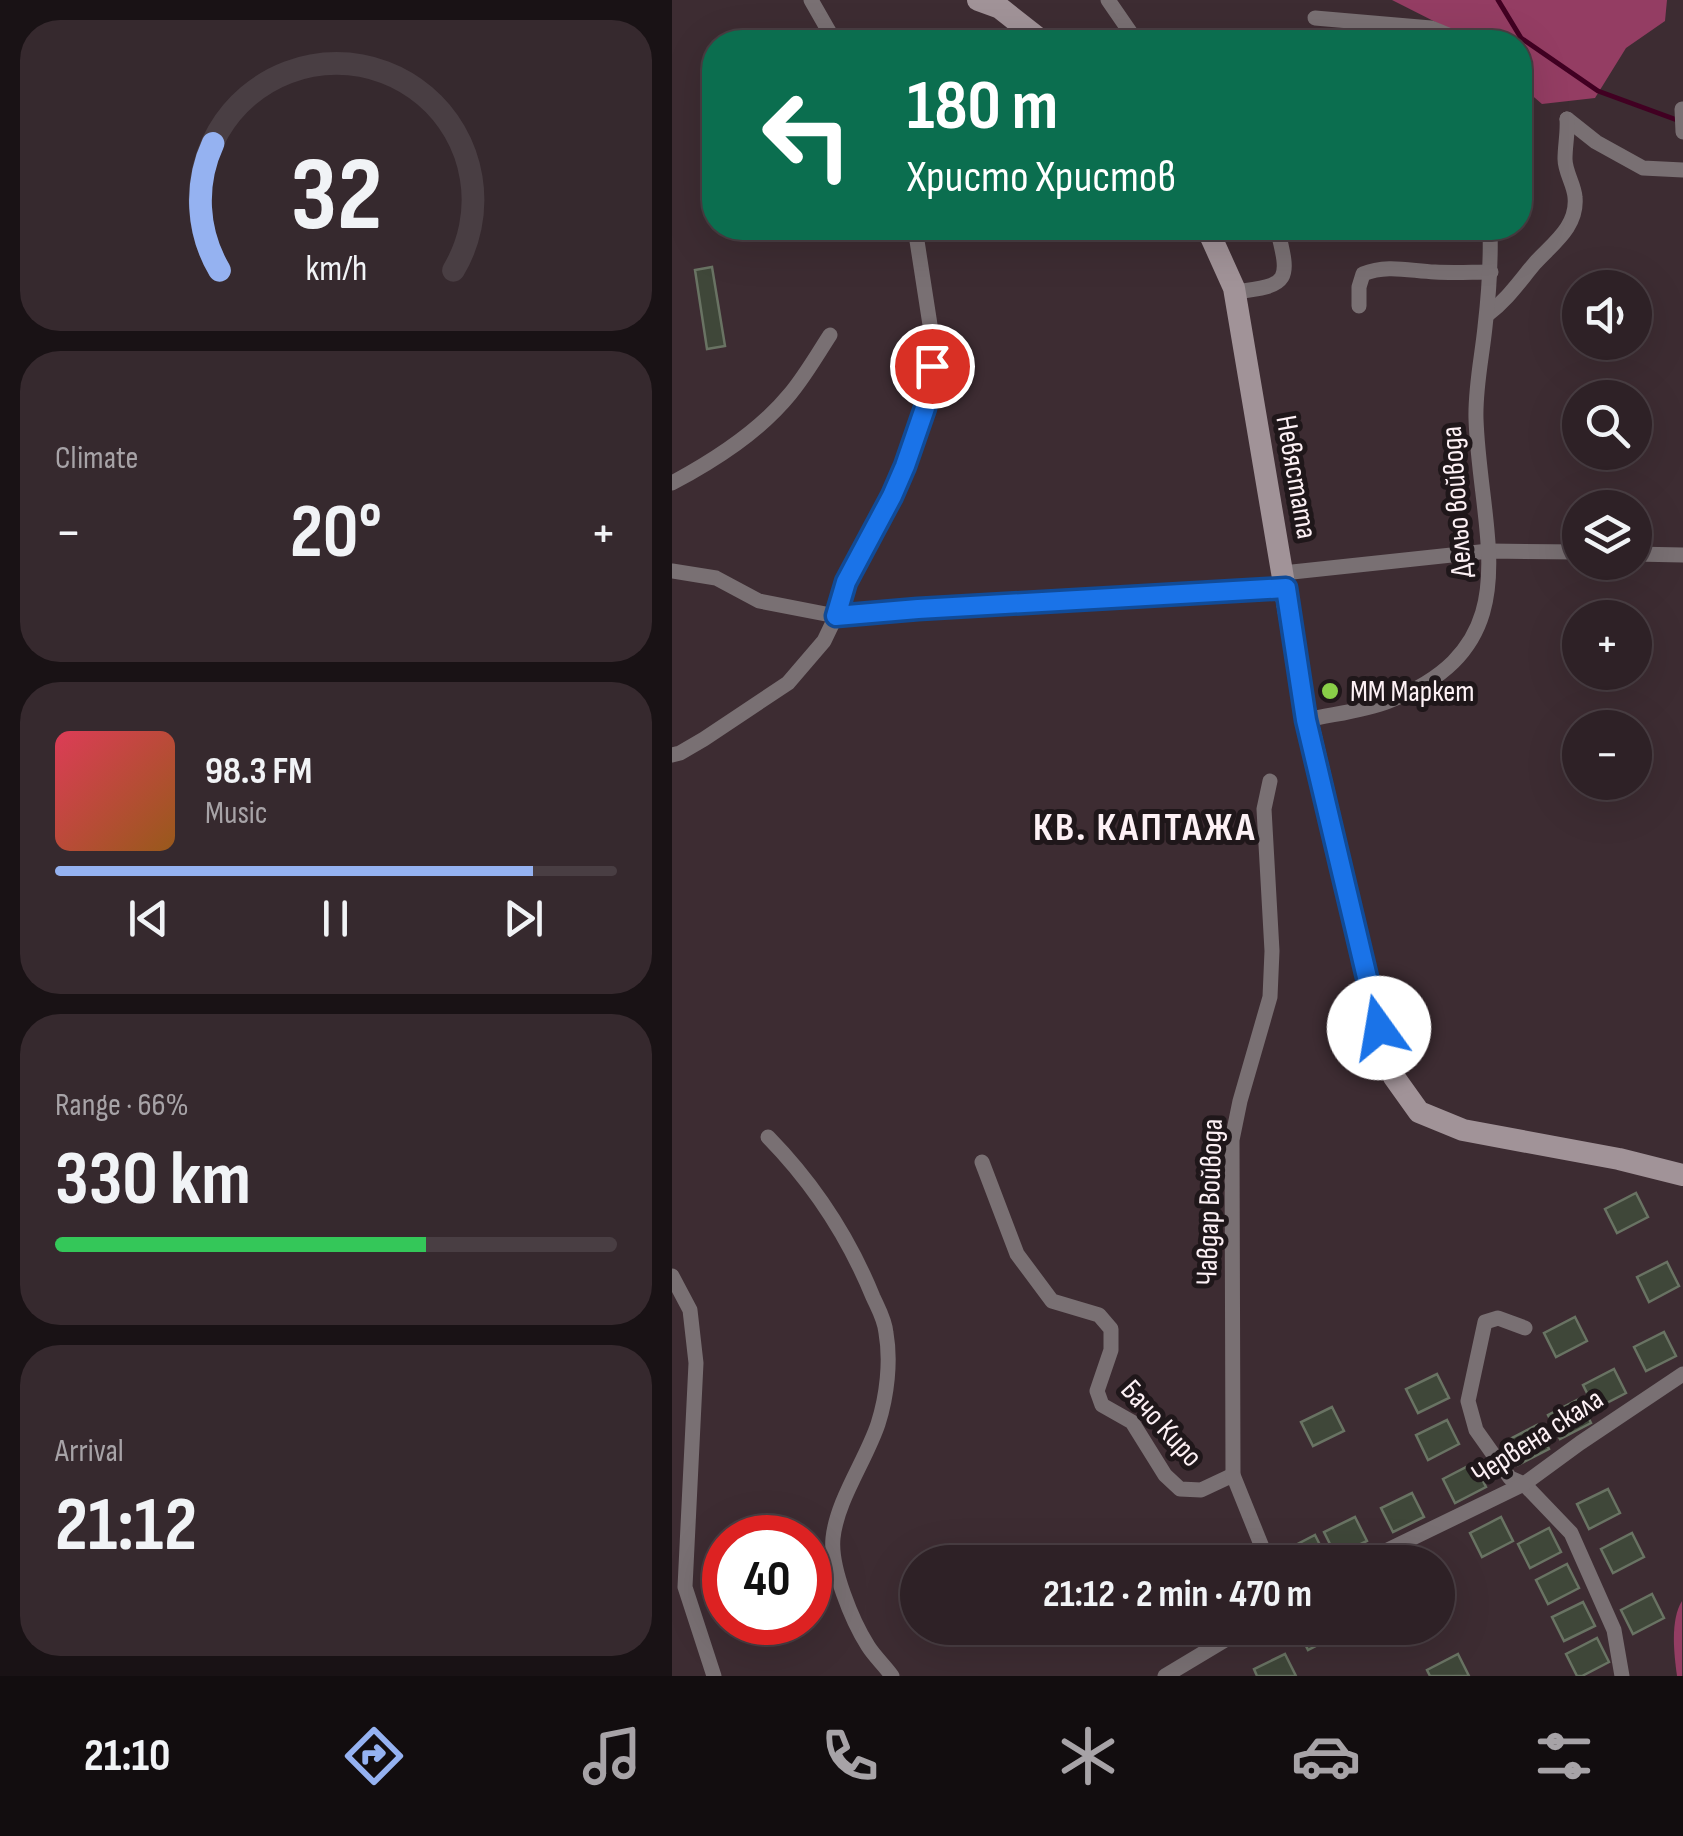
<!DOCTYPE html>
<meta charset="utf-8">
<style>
:root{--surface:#2e2126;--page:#36292e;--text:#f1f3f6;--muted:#a7a3a7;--line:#493e43;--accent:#95b2f1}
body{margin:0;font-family:"Sofia Sans Condensed",sans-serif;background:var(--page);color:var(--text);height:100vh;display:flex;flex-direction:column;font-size:38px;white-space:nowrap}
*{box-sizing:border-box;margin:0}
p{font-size:32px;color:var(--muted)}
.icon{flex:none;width:55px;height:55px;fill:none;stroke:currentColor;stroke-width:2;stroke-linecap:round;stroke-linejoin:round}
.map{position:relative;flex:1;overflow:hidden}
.sheet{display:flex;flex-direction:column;gap:20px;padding:20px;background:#191215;width:672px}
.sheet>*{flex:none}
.hud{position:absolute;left:30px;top:30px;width:830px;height:210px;border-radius:40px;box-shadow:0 10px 40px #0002,0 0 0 2px var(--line);background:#0b6e4f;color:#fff;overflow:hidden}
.buttons{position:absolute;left:890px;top:270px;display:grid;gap:20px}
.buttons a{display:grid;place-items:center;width:90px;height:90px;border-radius:50%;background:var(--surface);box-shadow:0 10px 40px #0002,0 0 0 2px var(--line);font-size:50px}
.speed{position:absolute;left:30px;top:1515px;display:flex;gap:20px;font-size:50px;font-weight:700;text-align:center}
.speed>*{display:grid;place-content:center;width:130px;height:130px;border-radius:50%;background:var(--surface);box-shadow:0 10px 40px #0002,0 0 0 2px var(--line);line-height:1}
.speed .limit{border:15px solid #d22;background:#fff;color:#111}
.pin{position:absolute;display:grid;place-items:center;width:85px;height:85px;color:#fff;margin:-42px;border:5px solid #fff;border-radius:50%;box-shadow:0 2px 10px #0007}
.me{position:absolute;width:110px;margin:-55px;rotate:347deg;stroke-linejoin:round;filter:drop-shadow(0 0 8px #0008)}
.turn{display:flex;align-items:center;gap:35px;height:210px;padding:0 40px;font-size:45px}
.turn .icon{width:130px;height:130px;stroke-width:2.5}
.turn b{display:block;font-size:70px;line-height:85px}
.big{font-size:75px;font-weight:700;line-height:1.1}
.sheet .widget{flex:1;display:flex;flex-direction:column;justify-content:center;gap:15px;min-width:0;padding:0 35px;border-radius:40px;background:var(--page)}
.sheet .dial{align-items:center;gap:0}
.dial svg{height:260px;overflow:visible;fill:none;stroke:var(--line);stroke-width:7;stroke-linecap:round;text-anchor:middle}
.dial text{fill:var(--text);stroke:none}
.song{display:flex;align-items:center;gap:30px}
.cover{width:120px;height:120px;border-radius:15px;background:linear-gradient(135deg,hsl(350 70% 55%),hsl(30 70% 35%))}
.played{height:10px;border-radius:5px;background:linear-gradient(90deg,var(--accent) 85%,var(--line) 85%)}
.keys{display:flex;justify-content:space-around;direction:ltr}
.heat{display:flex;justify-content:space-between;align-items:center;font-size:55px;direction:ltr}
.charge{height:15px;border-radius:8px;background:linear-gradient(90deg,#34c759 66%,var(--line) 0)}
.trip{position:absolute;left:228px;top:1545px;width:555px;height:100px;border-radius:50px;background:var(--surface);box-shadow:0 10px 40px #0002,0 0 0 2px var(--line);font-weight:700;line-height:100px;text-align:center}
.tabs{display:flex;height:160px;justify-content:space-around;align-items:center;background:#120d0f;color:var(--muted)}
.tabs .icon{width:70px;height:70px}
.tabs .active{color:var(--accent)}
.tabs b{font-size:45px;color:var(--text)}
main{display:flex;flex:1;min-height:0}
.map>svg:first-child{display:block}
</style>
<main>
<section class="sheet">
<div class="widget dial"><svg viewBox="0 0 100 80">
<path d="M14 69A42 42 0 1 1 86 69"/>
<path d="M14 69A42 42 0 0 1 12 30" stroke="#95b2f1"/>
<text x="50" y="56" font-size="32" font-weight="700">32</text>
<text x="50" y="72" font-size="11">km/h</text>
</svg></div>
<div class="widget"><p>Climate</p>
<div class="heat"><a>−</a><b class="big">20°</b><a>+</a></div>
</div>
<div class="widget">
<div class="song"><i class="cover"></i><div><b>98.3 FM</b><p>Music</p></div></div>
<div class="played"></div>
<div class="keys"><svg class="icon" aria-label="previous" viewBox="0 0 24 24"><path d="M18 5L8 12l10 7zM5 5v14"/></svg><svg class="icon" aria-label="pause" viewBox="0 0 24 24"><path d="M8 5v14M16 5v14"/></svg><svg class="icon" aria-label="next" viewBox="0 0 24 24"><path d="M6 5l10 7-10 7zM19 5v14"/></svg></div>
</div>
<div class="widget"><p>Range · 66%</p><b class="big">330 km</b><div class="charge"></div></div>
<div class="widget"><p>Arrival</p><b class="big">21:12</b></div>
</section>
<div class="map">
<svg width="1011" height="1676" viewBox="0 0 1011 1676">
<rect width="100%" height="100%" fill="#3d2c32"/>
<g fill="#943d63">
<path d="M720,0H995L993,21L954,48L923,98L870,104L848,85V42H803Z"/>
<path d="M1010,1601V1676H1005C1002,1654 998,1620 1010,1601Z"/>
</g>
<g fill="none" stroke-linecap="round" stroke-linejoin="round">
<path stroke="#410022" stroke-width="5" d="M826,0L849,38L926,91L1005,120"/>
</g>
<g fill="#3f4739" stroke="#697363" stroke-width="2.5">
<path d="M40,267L53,346L35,349L23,270Z"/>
<path d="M964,1193L976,1217L945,1233L933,1209Z"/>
<path d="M995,1262L1007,1286L977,1302L965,1277Z"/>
<path d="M903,1317L915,1341L884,1357L872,1333Z"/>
<path d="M992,1332L1004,1356L974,1371L962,1347Z"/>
<path d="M942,1369L954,1393L923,1409L911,1385Z"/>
<path d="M765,1374L777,1398L746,1413L734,1389Z"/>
<path d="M907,1399L919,1423L888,1439L876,1415Z"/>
<path d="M660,1407L672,1431L641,1446L629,1422Z"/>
<path d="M775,1420L787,1444L756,1460L744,1435Z"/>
<path d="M865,1425L877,1449L846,1465L834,1441Z"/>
<path d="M802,1463L814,1487L783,1503L771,1479Z"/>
<path d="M936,1489L948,1513L917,1529L905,1504Z"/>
<path d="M740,1493L752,1517L721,1532L709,1508Z"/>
<path d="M683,1517L695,1541L664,1556L652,1532Z"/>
<path d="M829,1517L841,1541L810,1557L798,1533Z"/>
<path d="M877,1528L889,1552L858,1568L846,1544Z"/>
<path d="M960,1533L972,1557L941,1573L929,1549Z"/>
<path d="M643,1535L655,1559L649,1562H618L612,1551Z"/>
<path d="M895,1564L907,1588L876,1604L864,1580Z"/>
<path d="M980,1594L992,1618L961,1634L949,1610Z"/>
<path d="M911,1602L923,1626L892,1641L880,1617Z"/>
<path d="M625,1628H664L667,1634L636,1650Z"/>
<path d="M925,1638L937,1662L910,1676H905L894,1654Z"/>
<path d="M613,1654L624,1676H585L582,1669Z"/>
<path d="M786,1654L797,1676H758L755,1670Z"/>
</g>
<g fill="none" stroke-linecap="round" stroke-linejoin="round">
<g stroke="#797073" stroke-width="15">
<path d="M139,0L163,42"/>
<path d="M436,0L465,42"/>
<path d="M643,18L759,28L793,42"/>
<path d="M1010,109L1011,132"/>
<path d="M895,119L924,142L971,168L1011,170"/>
<path d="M562,292C619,286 618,280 605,228"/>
<path d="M687,306V287L691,274C715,264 738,271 763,272C782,273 800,272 819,272"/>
<path d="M815,315C835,300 847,282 863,263C880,244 906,227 903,197C902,184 893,172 893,159C893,145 896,133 895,119"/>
<path d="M0,483C43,460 87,432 118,394C133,376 145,355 158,335"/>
<path d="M962,554L1011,555"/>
<path d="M0,571L44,578L87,601L164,616L245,609L614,587"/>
<path d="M611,573L817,551L908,552"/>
<path d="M635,720C661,714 692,711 717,701C861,645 808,537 804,419C803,388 810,357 813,327C817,293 819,261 818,228"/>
<path d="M0,755L8,753L32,739L116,683L152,641L164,616L174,582L220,497L253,408L260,366L261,344L243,228"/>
<path d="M96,1137C141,1183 177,1238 201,1297C206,1308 213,1320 214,1333C219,1361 215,1396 206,1424C194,1460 165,1500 161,1538C158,1567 180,1621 196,1646C203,1657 213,1666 220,1676"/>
<path d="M310,1162L345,1254L380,1301L427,1315L439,1329V1350L425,1391L430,1405L460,1422L493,1475L508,1489L529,1490L561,1475"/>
<path d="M0,1276L18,1310L24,1363L13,1587L42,1676"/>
<path d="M853,1328L826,1318L813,1322L796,1401L804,1430L838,1478L852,1484L899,1533L942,1630L950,1676"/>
<path d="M596,1562L561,1475L560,1140L568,1101L598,997L600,951L592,809L598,781"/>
<path d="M691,1562L852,1484L908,1443L1011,1374"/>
<path d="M493,1676L573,1628"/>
</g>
<g stroke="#a19398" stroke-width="22">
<path d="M306,0L328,8L371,42"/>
<path d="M532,228L539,237L562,288L635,720L707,1027L722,1077L747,1112L791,1130L947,1159L1011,1175"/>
</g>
</g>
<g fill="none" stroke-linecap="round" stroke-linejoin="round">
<defs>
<path id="route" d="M260,366L253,408L233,466L220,496L174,582L164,616L246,609L614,588L634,720L707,1028"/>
</defs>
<use href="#route" stroke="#114b97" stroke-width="25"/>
<use href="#route" stroke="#1a73e8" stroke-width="18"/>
</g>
<circle fill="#89cf48" stroke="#1f171a" stroke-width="4" cx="658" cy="691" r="10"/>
<g text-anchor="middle" stroke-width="10" stroke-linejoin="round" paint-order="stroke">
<g font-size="30" fill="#fdf1f5" stroke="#1f171a">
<text transform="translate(625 477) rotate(80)" y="10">Невястата</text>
<text transform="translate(784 502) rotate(-94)" y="10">Дельо войвода</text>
<text transform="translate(537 1202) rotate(-88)" y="10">Чавдар Войвода</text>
<text transform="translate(490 1423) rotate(48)" y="10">Бачо Киро</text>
<text transform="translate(865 1436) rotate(-33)" y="10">Червена скала</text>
</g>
<g font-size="30" fill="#fdf1f5" stroke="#1f171a" text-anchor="start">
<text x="678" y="701">ММ Маркет</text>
</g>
<g font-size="40" font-weight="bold" letter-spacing="2.5" fill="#fdf1f5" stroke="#1f171a">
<text x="473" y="840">КВ. КАПТАЖА</text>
</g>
</g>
</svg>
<div class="buttons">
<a><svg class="icon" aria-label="sound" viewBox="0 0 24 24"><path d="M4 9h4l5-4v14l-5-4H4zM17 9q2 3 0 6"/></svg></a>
<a><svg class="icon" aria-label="search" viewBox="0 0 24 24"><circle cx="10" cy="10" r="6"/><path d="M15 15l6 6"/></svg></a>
<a><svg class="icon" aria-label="layers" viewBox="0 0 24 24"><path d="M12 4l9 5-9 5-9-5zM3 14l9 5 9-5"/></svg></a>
<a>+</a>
<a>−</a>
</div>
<div class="speed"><div class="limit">40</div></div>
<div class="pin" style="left:260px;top:366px;background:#d93025"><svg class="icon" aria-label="arrive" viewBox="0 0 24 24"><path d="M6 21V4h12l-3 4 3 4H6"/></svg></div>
<svg class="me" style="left:707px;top:1028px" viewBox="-20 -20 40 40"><circle r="19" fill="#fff"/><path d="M0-13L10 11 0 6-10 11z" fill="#1a73e8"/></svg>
<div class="trip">21:12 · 2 min · 470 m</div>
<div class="hud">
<div class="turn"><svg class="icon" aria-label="left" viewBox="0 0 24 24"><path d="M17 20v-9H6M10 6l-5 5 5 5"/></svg><div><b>180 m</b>Христо Христов</div></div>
</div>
</div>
</main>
<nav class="tabs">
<b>21:10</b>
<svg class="icon active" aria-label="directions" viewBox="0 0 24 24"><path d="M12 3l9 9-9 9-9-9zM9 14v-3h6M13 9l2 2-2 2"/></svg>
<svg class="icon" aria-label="music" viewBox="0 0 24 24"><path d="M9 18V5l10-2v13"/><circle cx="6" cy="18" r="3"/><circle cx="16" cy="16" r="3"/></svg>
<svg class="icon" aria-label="phone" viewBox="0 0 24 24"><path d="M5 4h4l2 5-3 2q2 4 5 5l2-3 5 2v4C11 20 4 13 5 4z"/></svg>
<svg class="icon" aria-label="climate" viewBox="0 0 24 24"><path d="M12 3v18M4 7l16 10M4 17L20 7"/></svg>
<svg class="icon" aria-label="car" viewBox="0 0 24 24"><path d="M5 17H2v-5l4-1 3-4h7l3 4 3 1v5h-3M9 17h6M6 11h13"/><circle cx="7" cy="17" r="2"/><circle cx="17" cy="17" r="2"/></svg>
<svg class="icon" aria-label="filters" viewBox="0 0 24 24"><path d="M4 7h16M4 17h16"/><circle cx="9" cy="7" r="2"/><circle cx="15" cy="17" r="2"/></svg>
</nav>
